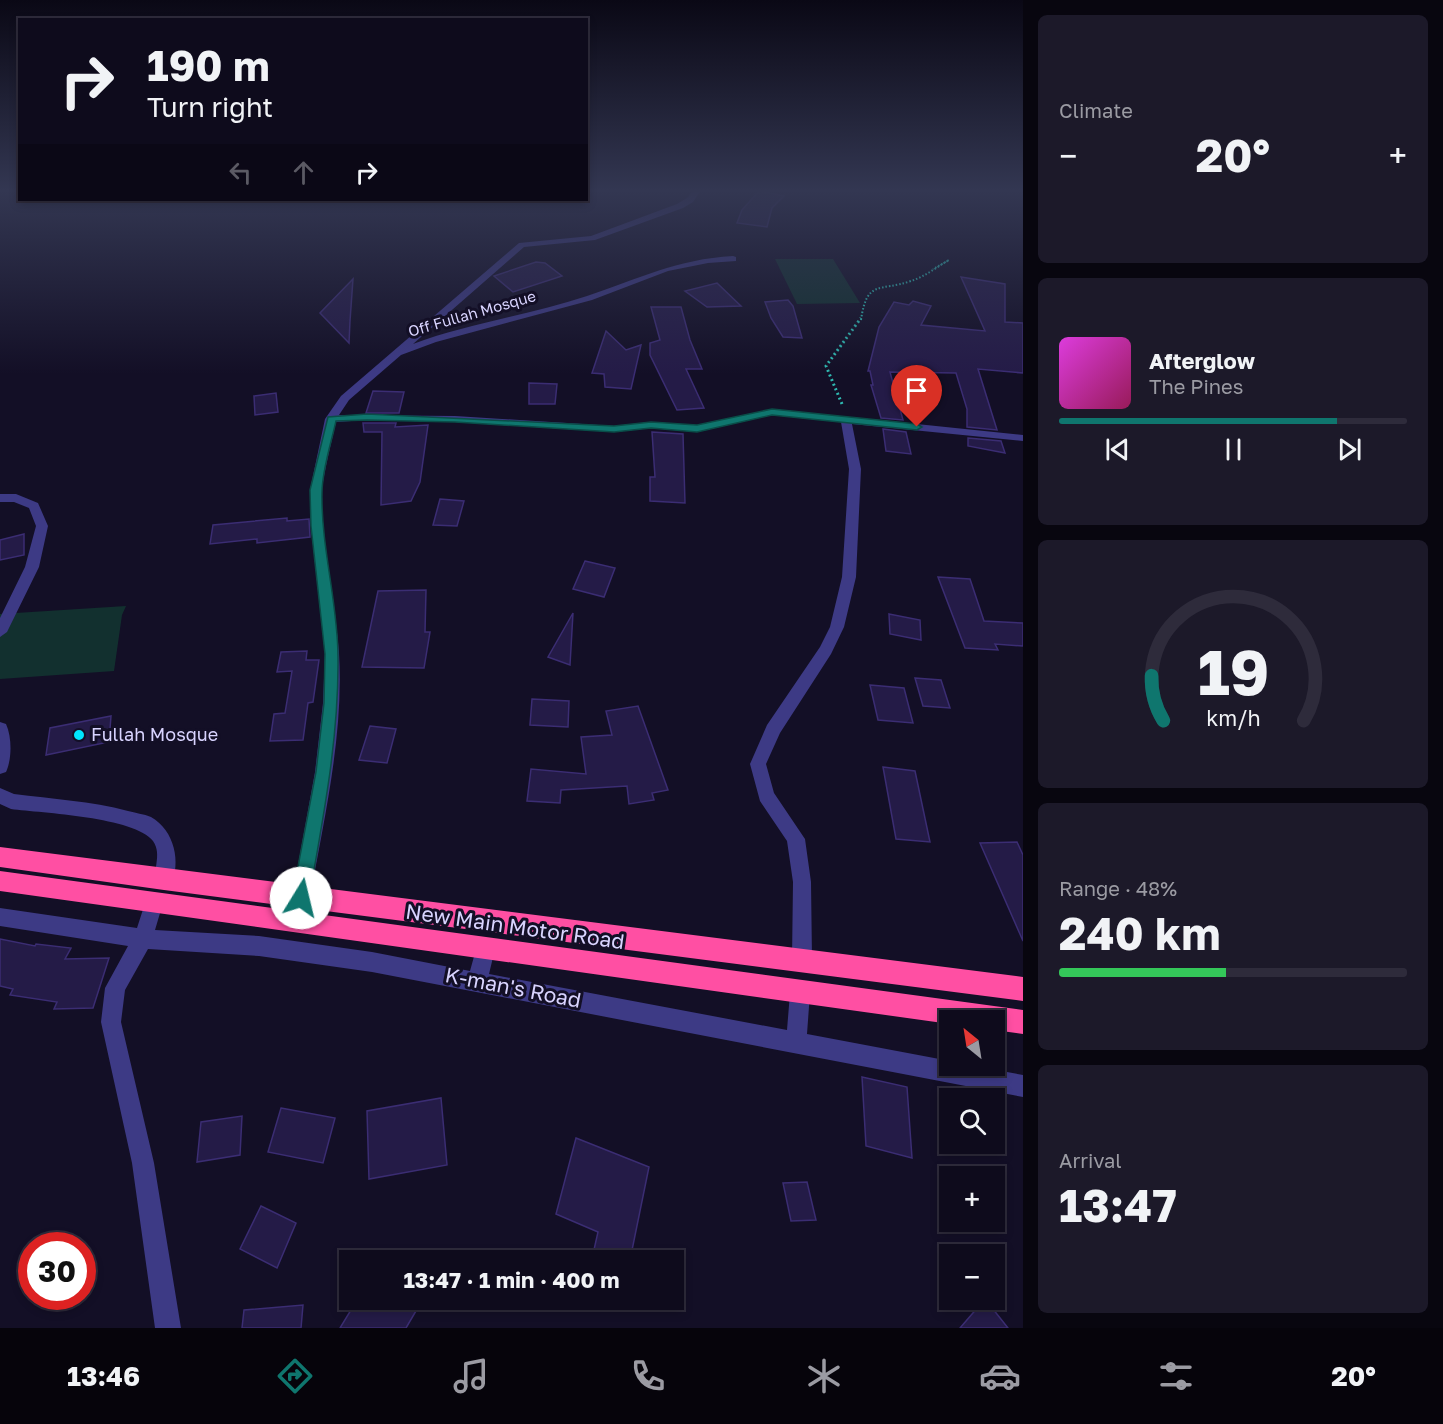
<!DOCTYPE html>
<meta charset="utf-8">
<style>
:root{--surface:#0e0b1c;--page:#1c1929;--text:#f1f3f6;--muted:#9b9ba3;--line:#2e2b3b;--accent:#0f766e}
body{margin:0;font-family:"Golos Text",sans-serif;background:var(--page);color:var(--text);height:100vh;display:flex;flex-direction:column;font-size:22px;white-space:nowrap}
*{box-sizing:border-box;margin:0}
p{font-size:20px;color:var(--muted)}
.icon{flex:none;width:33px;height:33px;fill:none;stroke:currentColor;stroke-width:2;stroke-linecap:round;stroke-linejoin:round}
.map{position:relative;flex:1;overflow:hidden}
.details{display:flex;flex-direction:column;gap:15px;padding:15px;background:#08060f;width:420px}
.details>*{flex:none}
.banner{position:absolute;left:18px;top:18px;width:570px;height:183px;border-radius:0px;box-shadow:0 3px 9px #0003,0 0 0 2px var(--line);background:#0e0b1c;color:var(--text);overflow:hidden}
.needle{width:39px;rotate:330deg}
.tools{position:absolute;left:939px;top:1010px;display:grid;gap:12px}
.tools a{display:grid;place-items:center;width:66px;height:66px;border-radius:0px;background:var(--surface);box-shadow:0 3px 9px #0003,0 0 0 2px var(--line);font-size:30px}
.speed{position:absolute;left:18px;top:1232px;display:flex;gap:12px;font-size:30px;font-weight:700;text-align:center}
.speed>*{display:grid;place-content:center;width:78px;height:78px;border-radius:50%;background:var(--surface);box-shadow:0 3px 9px #0003,0 0 0 2px var(--line);line-height:1}
.speed .limit{border:9px solid #d22;background:#fff;color:#111}
.pin{position:absolute;display:grid;place-items:center;width:51px;height:51px;color:#fff;margin:-62px -26px;border-radius:50% 50% 50% 0;rotate:-45deg;box-shadow:0 0 6px #0007}
.pin .icon{rotate:45deg}
.me{position:absolute;width:66px;margin:-33px;rotate:9deg;stroke-linejoin:round;filter:drop-shadow(0 0 4px #0008)}
.turn{display:flex;align-items:center;gap:21px;height:126px;padding:0 30px;font-size:27px}
.turn .icon{width:78px;height:78px;stroke-width:2.5}
.turn b{display:block;font-size:42px;line-height:51px}
.lanes{display:flex;align-items:center;height:57px;padding:0 30px;background:#0003;justify-content:center;gap:30px;direction:ltr}
.lanes .off{opacity:.35}
.big{font-size:45px;font-weight:700;line-height:1.1}
.details .tile{flex:1;display:flex;flex-direction:column;justify-content:center;gap:9px;min-width:0;padding:0 21px;border-radius:9px;background:var(--page)}
.details .dial{align-items:center;gap:0}
.dial svg{height:156px;overflow:visible;fill:none;stroke:var(--line);stroke-width:7;stroke-linecap:round;text-anchor:middle}
.dial text{fill:var(--text);stroke:none}
.song{display:flex;align-items:center;gap:18px}
.cover{width:72px;height:72px;border-radius:9px;background:linear-gradient(135deg,hsl(300 70% 55%),hsl(330 70% 35%))}
.played{height:6px;border-radius:3px;background:linear-gradient(90deg,var(--accent) 80%,var(--line) 80%)}
.keys{display:flex;justify-content:space-around;direction:ltr}
.heat{display:flex;justify-content:space-between;align-items:center;font-size:33px;direction:ltr}
.charge{height:9px;border-radius:4px;background:linear-gradient(90deg,#34c759 48%,var(--line) 0)}
.trip{position:absolute;left:339px;top:1250px;width:345px;height:60px;border-radius:0px;background:var(--surface);box-shadow:0 3px 9px #0003,0 0 0 2px var(--line);font-weight:700;line-height:60px;text-align:center}
.tab-bar{display:flex;height:96px;justify-content:space-around;align-items:center;background:#06040b;color:var(--muted)}
.tab-bar .icon{width:42px;height:42px}
.tab-bar .selected{color:var(--accent)}
.tab-bar b{font-size:27px;color:var(--text)}
main{display:flex;flex:1;min-height:0}
.map>svg:first-child{display:block}
</style>
<main>
<div class="map">
<svg width="1023" height="1328" viewBox="0 0 1023 1328">
<rect width="100%" height="100%" fill="#130f26"/>
<g fill="#12302f">
<path d="M775,259H833L860,303L797,304Z"/>
<path d="M126,606L122,615L114,671L0,679V614Z"/>
</g>
<g fill="#241b47" stroke="#3b2d73" stroke-width="1.5">
<path d="M759,191L784,196L772,208L767,227L737,223L742,210Z"/>
<path d="M536,262L545,263L562,276L513,292L494,276Z"/>
<path d="M961,277L1005,284V322L1023,323V373L978,369L997,430L967,427V409L956,373L890,372L903,420L881,418L871,385H873L870,371H868L879,327L894,302L909,305L913,301L931,306L921,325L985,331Z"/>
<path d="M353,279L350,321L349,343L320,313Z"/>
<path d="M717,283L741,306L707,307L685,291Z"/>
<path d="M788,300L793,306L802,338L783,337L771,318L765,302Z"/>
<path d="M651,307H681L690,340L702,369H686L704,408L677,410L650,355V343L660,340Z"/>
<path d="M606,331L626,350L641,345L631,389L605,387L604,374L592,373Z"/>
<path d="M529,383L557,384L555,404H529Z"/>
<path d="M373,391L404,392L399,413H366Z"/>
<path d="M276,393L278,412L255,415L254,396Z"/>
<path d="M363,423H396L395,427L428,425L420,482L411,501L381,505L382,432H364Z"/>
<path d="M883,429L906,432L911,454L886,451Z"/>
<path d="M652,432L683,434L685,503L650,501V477H655Z"/>
<path d="M968,438L1001,441L1005,453L968,446Z"/>
<path d="M440,499L464,501L457,526L433,525Z"/>
<path d="M287,518V521L309,519L310,537L257,543V539L210,544L213,525Z"/>
<path d="M24,534V555L0,560V540Z"/>
<path d="M585,561L615,568L604,597L573,589Z"/>
<path d="M938,577L970,579L984,621L1023,623V646L995,644L998,650L965,648Z"/>
<path d="M426,590L425,632H430L424,668L362,667L378,591Z"/>
<path d="M573,613L570,665L548,657Z"/>
<path d="M889,614L920,620L921,640L890,634Z"/>
<path d="M307,651L306,660H319L313,702L308,703L303,740L270,741L274,714L285,713L292,671L277,672L281,652Z"/>
<path d="M915,678L941,680L950,708L923,706Z"/>
<path d="M870,685L904,688L913,723L878,720Z"/>
<path d="M532,699L569,701L568,727L530,725Z"/>
<path d="M638,706L668,790L652,793L654,800L629,804L627,786L561,790L560,803L527,801L531,769L586,774L581,737L612,735L606,711Z"/>
<path d="M111,716L109,742L46,755L50,728Z"/>
<path d="M370,726L396,729L387,763L359,760Z"/>
<path d="M883,767L915,771L930,842L896,839Z"/>
<path d="M1017,842L1023,855V941L980,843Z"/>
<path d="M0,939L35,946L36,944L71,948L65,959L109,958L93,1008L54,1009L57,1002L10,995L13,989L0,986Z"/>
<path d="M862,1077L907,1087L912,1158L866,1146Z"/>
<path d="M441,1098L447,1165L369,1179L367,1111Z"/>
<path d="M281,1108L335,1118L323,1163L268,1152Z"/>
<path d="M242,1116L240,1155L197,1162L201,1122Z"/>
<path d="M576,1138L649,1167L630,1260H608L593,1254L598,1232L556,1214Z"/>
<path d="M807,1182L816,1220L791,1221L783,1183Z"/>
<path d="M261,1206L296,1223L277,1268L240,1249Z"/>
<path d="M423,1299L406,1328H340L357,1300Z"/>
<path d="M985,1299L1008,1328H960Z"/>
<path d="M303,1305L301,1328H242L244,1310Z"/>
</g>
<g fill="none" stroke-linecap="round" stroke-linejoin="round">
<path stroke="#2fb8b0" stroke-width="2" stroke-dasharray="1.5 2" stroke-linecap="butt" d="M861,320C867,279 879,292 911,281C924,277 937,267 949,260L933,269"/>
<path stroke="#2fb8b0" stroke-width="3" stroke-dasharray="2 3" stroke-linecap="butt" d="M842,404L826,366L861,318"/>
<g fill="#3d3a85" fill-rule="evenodd">
<path d="M695,189H702L693,202L683,208L595,240L524,247L413,344C469,323 530,315 587,296C638,279 677,259 733,256L736,257V261L708,263L668,271L592,300L436,342L401,355L349,400L339,415L455,416L614,426L652,422L697,426L772,409L1023,435V441L852,424L861,469L856,577L844,627L831,654L780,733L766,764L774,793L805,839L811,882L812,959L809,966L802,969L795,966L792,959L793,882L787,841L760,801L750,764L767,725L820,647L830,627L842,577L849,469L841,422L772,415L697,432L652,428L614,432L455,422L367,420L336,422C331,444 325,467 322,489C317,540 336,601 339,653C344,735 324,818 310,898L308,904L301,907L294,904L292,898L315,772L323,703L325,653L311,527L310,490L325,419L341,396L519,243L591,236L677,204L687,198Z"/>
<path d="M0,494H16L38,503L48,526L39,567L7,632L0,637V618L25,567L36,526L29,508L14,502H0Z"/>
<path d="M0,722L6,724C12,737 12,759 6,772L0,774Z"/>
<path d="M0,788L14,794C52,799 91,801 128,811C135,813 144,814 151,817C175,831 181,862 171,886L164,889L157,886C151,872 163,855 153,841C135,817 42,813 11,809L0,804Z"/>
<path d="M154,894L161,897L163,903L155,930L259,936L372,952L470,971L478,942L485,939L492,942L495,949L489,974L787,1030L790,993L793,986L800,983L807,986L810,993L807,1034L950,1061V1065H969L1023,1075V1097L372,972L259,956L148,949L125,990L121,1022L154,1163L181,1328H155L132,1163L101,1022L105,988L128,946L0,926V908L137,928L147,897Z"/>
</g>
<g fill="#ff4fa3" fill-rule="evenodd">
<path d="M0,847L1023,977V1001L164,890L0,867Z"/>
<path d="M0,871L1023,1010V1034L994,1030V1020H950V1024L0,891Z"/>
</g>
</g>
<linearGradient id="sky" x2="0" y2="1"><stop stop-color="#0a0815"/><stop offset="0.51" stop-color="#333752"/><stop offset="1" stop-color="#333752" stop-opacity="0"/></linearGradient>
<rect width="1023" height="374" fill="url(#sky)"/>
<path fill="#0f766e" stroke="#0a4d48" stroke-width="1.5" d="M772,409L917,424L922,427L917,430L772,415L697,432L651,428L614,432L455,422L367,420L336,421C331,444 322,470 322,493C321,548 338,603 338,657C339,739 323,818 309,898L307,903L301,906L295,903L292,898L316,772L324,703L325,654L311,526L310,490L328,417L367,414L614,426L651,422L697,425Z"/>
<circle fill="#00e5ff" stroke="#130f26" stroke-width="2" cx="79" cy="735" r="6"/>
<g text-anchor="middle" stroke-width="6" stroke-linejoin="round" paint-order="stroke">
<g font-size="15" fill="#d9d4ff" stroke="#130f26">
<text transform="translate(472 314) rotate(-16)" y="5">Off Fullah Mosque</text>
</g>
<g font-size="18" fill="#d9d4ff" stroke="#130f26" text-anchor="start">
<text x="91" y="741">Fullah Mosque</text>
</g>
<g font-size="21" fill="#d9d4ff" stroke="#130f26">
<text transform="translate(515 927) rotate(8)" y="7">New Main Motor Road</text>
<text transform="translate(513 988) rotate(11)" y="7">K-man's Road</text>
</g>
</g>
</svg>
<div class="tools">
<a><svg class="needle" viewBox="-14 -14 28 28"><path d="M0-13l5 13h-10z" fill="#e53935"/><path d="M0 13l5-13h-10z" fill="#9b9ba3"/></svg></a>
<a><svg class="icon" aria-label="search" viewBox="0 0 24 24"><circle cx="10" cy="10" r="6"/><path d="M15 15l6 6"/></svg></a>
<a>+</a>
<a>−</a>
</div>
<div class="speed"><div class="limit">30</div></div>
<div class="pin" style="left:917px;top:427px;background:#d93025"><svg class="icon" aria-label="arrive" viewBox="0 0 24 24"><path d="M6 21V4h12l-3 4 3 4H6"/></svg></div>
<svg class="me" style="left:301px;top:898px" viewBox="-20 -20 40 40"><circle r="19" fill="#fff"/><path d="M0-13L10 11 0 6-10 11z" fill="#0f766e"/></svg>
<div class="trip">13:47 · 1 min · 400 m</div>
<div class="banner">
<div class="turn"><svg class="icon" aria-label="right" viewBox="0 0 24 24"><path d="M7 20v-9h11M14 6l5 5-5 5"/></svg><div><b>190 m</b>Turn right</div></div>
<div class="lanes"><svg class="icon off" aria-label="left" viewBox="0 0 24 24"><path d="M17 20v-9H6M10 6l-5 5 5 5"/></svg><svg class="icon off" aria-label="ahead" viewBox="0 0 24 24"><path d="M12 20V5M6 11l6-6 6 6"/></svg><svg class="icon" aria-label="right" viewBox="0 0 24 24"><path d="M7 20v-9h11M14 6l5 5-5 5"/></svg></div>
</div>
</div>
<section class="details">
<div class="tile"><p>Climate</p>
<div class="heat"><a>−</a><b class="big">20°</b><a>+</a></div>
</div>
<div class="tile">
<div class="song"><i class="cover"></i><div><b>Afterglow</b><p>The Pines</p></div></div>
<div class="played"></div>
<div class="keys"><svg class="icon" aria-label="previous" viewBox="0 0 24 24"><path d="M18 5L8 12l10 7zM5 5v14"/></svg><svg class="icon" aria-label="pause" viewBox="0 0 24 24"><path d="M8 5v14M16 5v14"/></svg><svg class="icon" aria-label="next" viewBox="0 0 24 24"><path d="M6 5l10 7-10 7zM19 5v14"/></svg></div>
</div>
<div class="tile dial"><svg viewBox="0 0 100 80">
<path d="M14 69A42 42 0 1 1 86 69"/>
<path d="M14 69A42 42 0 0 1 8 46" stroke="#0f766e"/>
<text x="50" y="56" font-size="32" font-weight="700">19</text>
<text x="50" y="72" font-size="11">km/h</text>
</svg></div>
<div class="tile"><p>Range · 48%</p><b class="big">240 km</b><div class="charge"></div></div>
<div class="tile"><p>Arrival</p><b class="big">13:47</b></div>
</section>
</main>
<nav class="tab-bar">
<b>13:46</b>
<svg class="icon selected" aria-label="directions" viewBox="0 0 24 24"><path d="M12 3l9 9-9 9-9-9zM9 14v-3h6M13 9l2 2-2 2"/></svg>
<svg class="icon" aria-label="music" viewBox="0 0 24 24"><path d="M9 18V5l10-2v13"/><circle cx="6" cy="18" r="3"/><circle cx="16" cy="16" r="3"/></svg>
<svg class="icon" aria-label="phone" viewBox="0 0 24 24"><path d="M5 4h4l2 5-3 2q2 4 5 5l2-3 5 2v4C11 20 4 13 5 4z"/></svg>
<svg class="icon" aria-label="climate" viewBox="0 0 24 24"><path d="M12 3v18M4 7l16 10M4 17L20 7"/></svg>
<svg class="icon" aria-label="car" viewBox="0 0 24 24"><path d="M5 17H2v-5l4-1 3-4h7l3 4 3 1v5h-3M9 17h6M6 11h13"/><circle cx="7" cy="17" r="2"/><circle cx="17" cy="17" r="2"/></svg>
<svg class="icon" aria-label="filters" viewBox="0 0 24 24"><path d="M4 7h16M4 17h16"/><circle cx="9" cy="7" r="2"/><circle cx="15" cy="17" r="2"/></svg>
<b>20°</b>
</nav>
